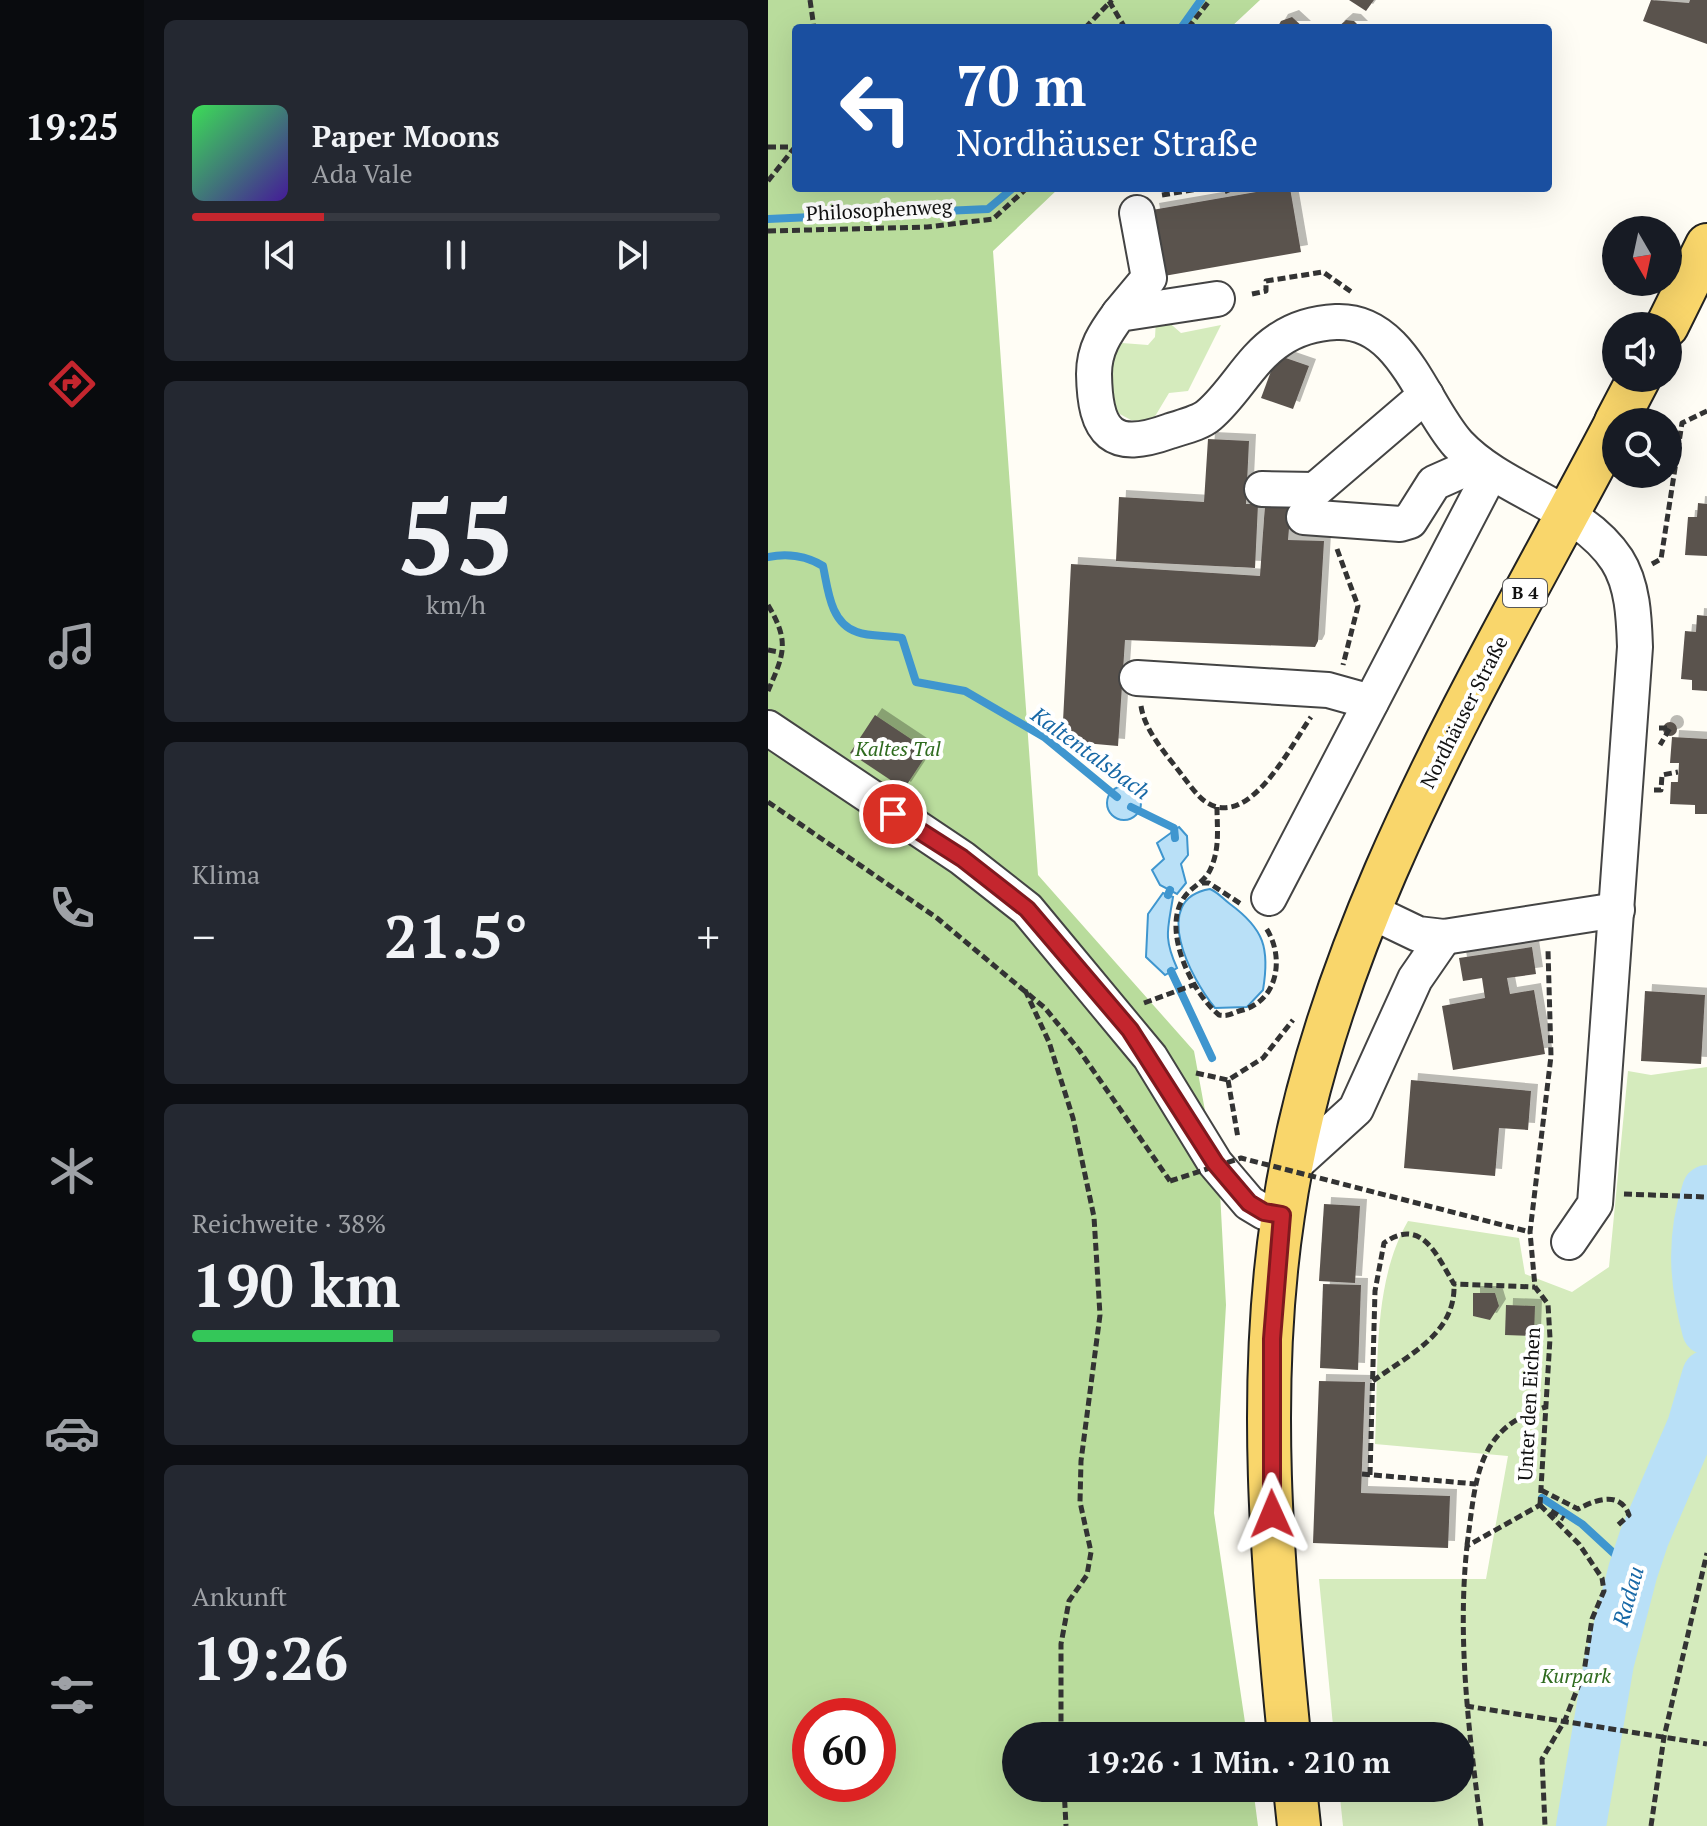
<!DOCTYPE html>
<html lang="de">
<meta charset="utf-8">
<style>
:root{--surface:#171b24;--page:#242831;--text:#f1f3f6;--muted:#9ea1a6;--line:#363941;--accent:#c4262e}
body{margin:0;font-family:"PT Serif",serif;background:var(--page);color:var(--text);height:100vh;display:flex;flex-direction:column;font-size:30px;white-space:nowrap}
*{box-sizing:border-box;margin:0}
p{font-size:26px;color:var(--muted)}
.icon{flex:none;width:44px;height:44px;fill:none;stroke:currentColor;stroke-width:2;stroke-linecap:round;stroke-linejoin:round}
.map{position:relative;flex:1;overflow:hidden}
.panel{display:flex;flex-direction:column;gap:20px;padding:20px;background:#0d0f14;width:624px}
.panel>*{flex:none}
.top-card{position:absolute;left:24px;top:24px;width:760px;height:168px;border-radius:8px;box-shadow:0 8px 32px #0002;background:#1a4fa0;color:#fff;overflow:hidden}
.needle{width:52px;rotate:171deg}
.tools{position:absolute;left:834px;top:216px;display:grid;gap:16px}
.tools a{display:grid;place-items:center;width:80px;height:80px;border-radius:50%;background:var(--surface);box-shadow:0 8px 32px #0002;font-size:40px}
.speed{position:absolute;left:24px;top:1698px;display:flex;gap:16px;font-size:40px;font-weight:700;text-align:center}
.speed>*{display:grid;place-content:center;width:104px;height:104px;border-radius:50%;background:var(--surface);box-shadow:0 8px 32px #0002;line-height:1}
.speed .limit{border:12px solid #d22;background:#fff;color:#111}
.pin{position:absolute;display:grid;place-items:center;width:68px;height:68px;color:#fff;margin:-34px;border:4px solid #fff;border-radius:50%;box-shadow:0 2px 8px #0007}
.me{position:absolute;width:88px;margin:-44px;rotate:359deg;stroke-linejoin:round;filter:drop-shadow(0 0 6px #0008)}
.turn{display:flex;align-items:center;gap:28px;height:168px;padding:0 32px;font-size:36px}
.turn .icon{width:104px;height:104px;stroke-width:2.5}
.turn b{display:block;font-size:56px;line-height:68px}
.big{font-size:60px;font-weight:700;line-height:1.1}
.panel .tile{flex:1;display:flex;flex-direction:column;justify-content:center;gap:12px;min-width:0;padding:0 28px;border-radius:12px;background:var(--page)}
.panel .dial{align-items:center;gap:0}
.dial b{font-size:104px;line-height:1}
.song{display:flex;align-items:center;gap:24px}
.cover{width:96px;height:96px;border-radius:12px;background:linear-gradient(135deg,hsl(130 70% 55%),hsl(260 70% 35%))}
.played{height:8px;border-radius:4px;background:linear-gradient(90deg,var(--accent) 25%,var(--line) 25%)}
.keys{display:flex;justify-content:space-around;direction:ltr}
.heat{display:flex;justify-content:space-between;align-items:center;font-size:44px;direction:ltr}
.charge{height:12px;border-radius:6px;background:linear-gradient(90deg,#34c759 38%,var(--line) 0)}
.trip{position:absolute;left:234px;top:1722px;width:472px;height:80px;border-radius:40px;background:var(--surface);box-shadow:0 8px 32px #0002;font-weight:700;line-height:80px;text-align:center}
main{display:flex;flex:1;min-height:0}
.dock{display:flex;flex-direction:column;width:144px;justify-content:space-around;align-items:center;background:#090b0e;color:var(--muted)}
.dock .icon{width:56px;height:56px}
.dock .selected{color:var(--accent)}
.dock b{font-size:36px;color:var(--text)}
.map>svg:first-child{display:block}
</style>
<main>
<nav class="dock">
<b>19:25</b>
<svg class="icon selected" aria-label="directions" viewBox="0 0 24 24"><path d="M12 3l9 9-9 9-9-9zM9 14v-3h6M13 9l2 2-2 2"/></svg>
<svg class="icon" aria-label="music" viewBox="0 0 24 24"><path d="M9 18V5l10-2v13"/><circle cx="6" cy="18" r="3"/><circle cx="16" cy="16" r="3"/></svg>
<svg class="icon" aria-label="phone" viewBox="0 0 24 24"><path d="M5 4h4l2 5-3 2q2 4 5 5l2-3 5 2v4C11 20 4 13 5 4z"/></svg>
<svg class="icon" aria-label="climate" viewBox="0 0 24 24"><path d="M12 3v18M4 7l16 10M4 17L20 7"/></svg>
<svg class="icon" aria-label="car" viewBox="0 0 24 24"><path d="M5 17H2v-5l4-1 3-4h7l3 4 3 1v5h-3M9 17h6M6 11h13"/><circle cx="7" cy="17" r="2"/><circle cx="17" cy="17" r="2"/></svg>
<svg class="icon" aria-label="filters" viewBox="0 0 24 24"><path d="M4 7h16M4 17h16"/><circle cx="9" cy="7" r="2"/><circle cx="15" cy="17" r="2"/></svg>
</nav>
<section class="panel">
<div class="tile">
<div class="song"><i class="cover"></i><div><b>Paper Moons</b><p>Ada Vale</p></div></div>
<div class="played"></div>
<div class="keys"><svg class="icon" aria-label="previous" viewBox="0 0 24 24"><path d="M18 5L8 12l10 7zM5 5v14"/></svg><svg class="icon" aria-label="pause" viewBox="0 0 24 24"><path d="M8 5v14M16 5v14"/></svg><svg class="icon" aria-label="next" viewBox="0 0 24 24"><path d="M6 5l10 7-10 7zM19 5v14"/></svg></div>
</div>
<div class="tile dial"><b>55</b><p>km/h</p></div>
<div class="tile"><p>Klima</p>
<div class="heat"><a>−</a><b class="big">21.5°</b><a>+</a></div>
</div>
<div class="tile"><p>Reichweite · 38%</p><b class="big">190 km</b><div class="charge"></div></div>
<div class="tile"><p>Ankunft</p><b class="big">19:26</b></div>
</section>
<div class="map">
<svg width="939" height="1826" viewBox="0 0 939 1826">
<defs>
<filter id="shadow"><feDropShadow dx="7" dy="-7" stdDeviation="0" flood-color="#0004"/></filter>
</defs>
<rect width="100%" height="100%" fill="#fffdf5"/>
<g fill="#d5ebbd">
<path d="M397,319L413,333L453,325L420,391L401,393L383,423L363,420L346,411L336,362L341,342L380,345L387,337L388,320Z"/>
<path d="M939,1067V1826H575L571,1788H692V1736H566L551,1579H718L740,1456L607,1444C611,1372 603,1285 640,1221L751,1238L757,1274L804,1292L841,1267L860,1071L883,1075Z"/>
</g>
<path fill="#b9dc9c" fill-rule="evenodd" d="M0,0H492L462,28H28V188H291L225,251L270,875L426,1051L452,1192L458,1305L446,1513L479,1736H248V1788H485L490,1826H0ZM42,1716H110V1784H42Z"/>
<g fill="#b9e0f7" stroke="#3f96cf" stroke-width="2">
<circle cx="356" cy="803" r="17"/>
<path d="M411,827L419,836L420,855L413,864L418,883L409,894L392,885L384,870L396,859L389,843Z"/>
<path d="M442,889C451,893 455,899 462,904C496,929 502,948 495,990L479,1007L447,1008C423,979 381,899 442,889Z"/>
<path d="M395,893L405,897C400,929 395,937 409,968L397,975L378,957L380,914Z"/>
</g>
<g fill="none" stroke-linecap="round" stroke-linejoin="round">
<g stroke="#3f96cf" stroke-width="8">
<path d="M413,28L433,0"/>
<path d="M0,219L220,209L245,188"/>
<path d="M0,557C19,553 39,556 55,566C60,589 62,623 89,632C102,637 120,635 134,638L148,682L197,691L276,737L349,797"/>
<path d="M363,807L406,828L407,838"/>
<path d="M400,895L402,890"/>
<path d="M403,971L444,1058"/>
<path d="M933,1308L939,1306"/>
<path d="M918,1442L939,1444"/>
<path d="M774,1498L814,1524L865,1571"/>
</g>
<g stroke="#b9e0f7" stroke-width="50">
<path d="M939,1190C923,1238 926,1281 939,1330"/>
<path d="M813,1826L841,1663L865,1571L876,1538L924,1426L939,1375"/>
</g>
</g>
<g fill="#5a524d" filter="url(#shadow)">
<path d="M581,0H606L598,11Z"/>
<path d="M883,0L921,3L922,0H939V44L875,21Z"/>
<path d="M524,17L536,28H509L513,21Z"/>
<path d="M578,20L586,21L593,28H569Z"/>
<path d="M511,188H522L533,252L396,276L384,210Z"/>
<path d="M509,355L541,366L525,409L493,398Z"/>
<path d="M440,439L481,441L478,504H490L487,568L348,561L351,497L436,502Z"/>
<path d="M930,503L939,504V556L917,555L920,517H929Z"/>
<path d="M497,504L523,505L520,540L556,541L550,641L547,647L357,640L350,746L294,741L303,564L492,576Z"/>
<path d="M929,615L939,616V691L924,690V680L913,679L917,631L928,632Z"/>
<path d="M107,715L161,751L136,789L82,753Z"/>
<circle cx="902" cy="729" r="7"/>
<path d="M904,737L939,739V814H927V805L902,804L903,782H910L911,763H902Z"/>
<path d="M764,947L768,974L739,978L742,994L766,990L777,1054L685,1070L674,1006L717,998L714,978L695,981L691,958Z"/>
<path d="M877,991L937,995L933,1064L873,1061Z"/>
<path d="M643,1080L763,1091L760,1130L731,1128L727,1176L636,1168Z"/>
<path d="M556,1204L592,1206L587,1283L551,1281Z"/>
<path d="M555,1284L593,1285L590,1370L552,1368Z"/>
<path d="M705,1293H727L731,1306L722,1320L705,1316Z"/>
<path d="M738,1305L767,1306L766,1336L737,1335Z"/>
<path d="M551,1381L597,1382L593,1493L682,1496L680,1548L545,1543Z"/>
</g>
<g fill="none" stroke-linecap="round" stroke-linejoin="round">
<defs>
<g id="minor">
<path d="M449,299L351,314C337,333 326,349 326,374C327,434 344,452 402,431C414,427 432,423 441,415C467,393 482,359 511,340C527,329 548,323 568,322C634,319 654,404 690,444C736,493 813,505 849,560C865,585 866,618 867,647L827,1204L801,1242"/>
<path d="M351,314L381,278L369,213"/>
<path d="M494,489L547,490L658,395"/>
<path d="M536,517L632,524L642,521L666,483L711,463"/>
<path d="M369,678L560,690L603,702"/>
<path d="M0,728L194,858L259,909L382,1057L447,1163L481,1203L496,1212L514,1215"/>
<path d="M501,898L722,474"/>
<path d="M602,911L650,934L676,937L849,910"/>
<path d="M523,1168L588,1109L647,979L676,937"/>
</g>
<g id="major">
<path d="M899,326L939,245"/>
<path d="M848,422L871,378"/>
<path d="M521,1736C504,1564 489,1386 515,1215C556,928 716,675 848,423"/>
<path d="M527,1788L531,1826"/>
</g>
</defs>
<use href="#minor" stroke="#444" stroke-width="38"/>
<use href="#major" stroke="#222" stroke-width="46"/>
<g stroke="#333" stroke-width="5" stroke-dasharray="8 4" stroke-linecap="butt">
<path d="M42,0L46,28"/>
<path d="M341,1L357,28"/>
<path d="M317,28L344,0"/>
<path d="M420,28L442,0"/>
<path d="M0,147H27"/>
<path d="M0,181L27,147L28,89"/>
<path d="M458,188L460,193"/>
<path d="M394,195L430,189"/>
<path d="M0,231L159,227L225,219L259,188"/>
<path d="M484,294L498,291V281L555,272L585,293"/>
<path d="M569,549L590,606L575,665"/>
<path d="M884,564L893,559L914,423L939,411"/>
<path d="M0,605C22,642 16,654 0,691"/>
<path d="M0,650L11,652"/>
<path d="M373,706C377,732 399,755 414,775C421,784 429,796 438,802C482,831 524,743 543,717"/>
<path d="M891,728H902L892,745"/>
<path d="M886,790H893L894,775L910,772"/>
<path d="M0,802L169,918L277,1008L311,1050L402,1181"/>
<path d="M449,807C449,829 452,847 443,868C437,883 423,886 415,899C394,931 424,993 451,1015C462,1017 465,1012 475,1010C510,1000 517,957 498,928"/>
<path d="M434,883H441L473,904"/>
<path d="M257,990L281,1042L305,1118L326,1217L332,1315L313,1461L312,1502L323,1552L319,1575L301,1601L293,1644V1736"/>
<path d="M376,1003L428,984"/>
<path d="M428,1073L460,1080L495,1058L525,1020"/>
<path d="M460,1080L470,1138"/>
<path d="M856,1194L939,1197"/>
<path d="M605,1381C640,1355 688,1334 686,1284"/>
<path d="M594,1474L708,1484"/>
<path d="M602,1475L607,1291L616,1243C654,1216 669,1256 686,1284L767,1287"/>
<path d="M773,1490L810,1509C827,1500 852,1490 861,1515L849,1526"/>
<path d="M772,1505L782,1338L780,1304L767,1287L762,1232L783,1056L780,950"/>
<path d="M772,1505L811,1544L834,1578L836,1591L824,1619L816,1672L797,1720L774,1759L777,1826"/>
<path d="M783,1511L796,1519"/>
<path d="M699,1545C708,1481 707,1428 778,1407"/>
<path d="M698,1706L939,1744"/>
<path d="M296,1788L298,1826"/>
<path d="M713,1826C701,1733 689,1640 699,1546L772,1505"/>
<path d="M883,1826L896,1737L939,1553"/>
</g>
<use href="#minor" stroke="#fff" stroke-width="34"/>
<use href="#major" stroke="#f9d66b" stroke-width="42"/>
<path stroke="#333" stroke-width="5" stroke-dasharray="8 4" stroke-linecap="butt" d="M402,1181L473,1158L762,1232"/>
</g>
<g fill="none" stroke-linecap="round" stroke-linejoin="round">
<defs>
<path id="route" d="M125,814L194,858L259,909L362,1030L447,1163L481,1203L496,1212L514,1215L504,1339V1514"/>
</defs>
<use href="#route" stroke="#7f191e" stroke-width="20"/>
<use href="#route" stroke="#c4262e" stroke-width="14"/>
</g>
<g text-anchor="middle" stroke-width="8" stroke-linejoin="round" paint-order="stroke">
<rect fill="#fff" stroke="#585858" stroke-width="2" x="735" y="579" width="44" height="28" rx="6"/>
<g font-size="18" font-weight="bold" fill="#111">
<text x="757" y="599">B 4</text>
</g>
<g font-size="20" fill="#111" stroke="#fff">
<text transform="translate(111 210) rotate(-3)" y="7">Philosophenweg</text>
<text transform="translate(696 712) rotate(-63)" y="7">Nordhäuser Straße</text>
<text transform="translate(761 1404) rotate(-87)" y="7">Unter den Eichen</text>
</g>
<g font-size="20" font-style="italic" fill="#2f6b1f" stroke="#fff">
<text x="130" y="756">Kaltes Tal</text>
<text x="808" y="1683">Kurpark</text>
</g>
<g font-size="22" font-style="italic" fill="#1768a6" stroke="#fff">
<text transform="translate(323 753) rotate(36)" y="8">Kaltentalsbach</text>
<text transform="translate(860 1596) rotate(-74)" y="8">Radau</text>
</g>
</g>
</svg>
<div class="tools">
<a><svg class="needle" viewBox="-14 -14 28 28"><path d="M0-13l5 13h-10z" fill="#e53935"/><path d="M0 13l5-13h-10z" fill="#9ea1a6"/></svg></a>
<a><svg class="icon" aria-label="sound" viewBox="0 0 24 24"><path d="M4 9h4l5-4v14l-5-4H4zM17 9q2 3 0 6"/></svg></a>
<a><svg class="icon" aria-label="search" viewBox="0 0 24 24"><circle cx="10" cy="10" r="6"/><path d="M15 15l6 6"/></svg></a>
</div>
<div class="speed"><div class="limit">60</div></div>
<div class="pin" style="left:125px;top:814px;background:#d93025"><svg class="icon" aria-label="arrive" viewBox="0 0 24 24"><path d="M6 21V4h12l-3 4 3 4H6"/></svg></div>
<svg class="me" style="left:504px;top:1514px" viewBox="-20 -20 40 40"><path d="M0-17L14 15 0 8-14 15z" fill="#c4262e" stroke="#fff" stroke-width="4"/></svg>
<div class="trip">19:26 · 1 Min. · 210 m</div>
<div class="top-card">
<div class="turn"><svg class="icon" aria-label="left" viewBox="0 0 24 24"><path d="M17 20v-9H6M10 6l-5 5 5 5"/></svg><div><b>70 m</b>Nordhäuser Straße</div></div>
</div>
</div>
</main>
